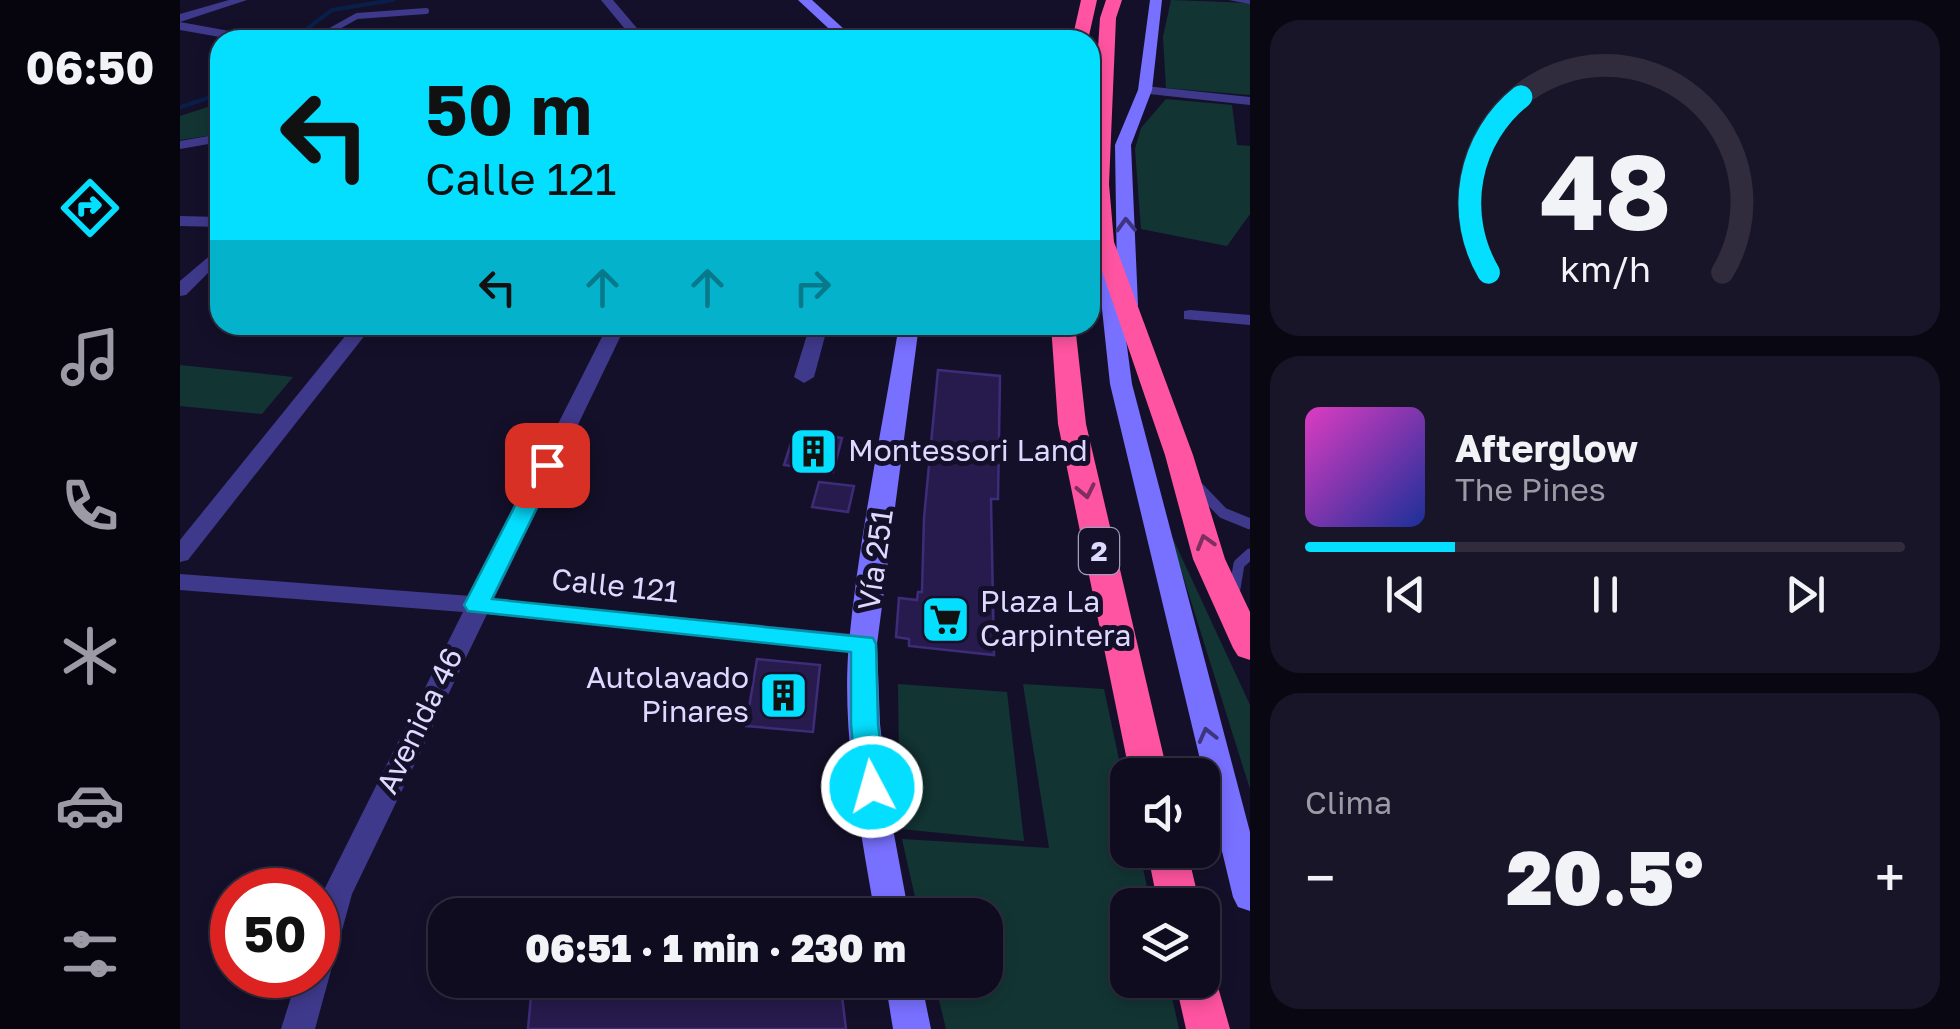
<!DOCTYPE html>
<html lang="es">
<meta charset="utf-8">
<style>
:root{--surface:#100c20;--page:#191529;--text:#f1f3f6;--muted:#9c9ba5;--line:#302c3e;--accent:#05dfff}
body{margin:0;font-family:"Golos Text",sans-serif;background:var(--page);color:var(--text);height:100vh;display:flex;flex-direction:column;font-size:38px;white-space:nowrap}
*{box-sizing:border-box;margin:0}
p{font-size:32px;color:var(--muted)}
.icon{flex:none;width:55px;height:55px;fill:none;stroke:currentColor;stroke-width:2;stroke-linecap:round;stroke-linejoin:round}
.map{position:relative;flex:1;overflow:hidden}
.drawer{display:flex;flex-direction:column;gap:20px;padding:20px;background:#090712;width:710px}
.drawer>*{flex:none}
.guide{position:absolute;left:30px;top:30px;width:890px;height:305px;border-radius:30px;box-shadow:0 5px 15px #0003,0 0 0 2px var(--line);background:#05dfff;color:#111;overflow:hidden}
.buttons{position:absolute;left:930px;top:758px;display:grid;gap:20px}
.buttons a{display:grid;place-items:center;width:110px;height:110px;border-radius:20px;background:var(--surface);box-shadow:0 5px 15px #0003,0 0 0 2px var(--line);font-size:50px}
.speed{position:absolute;left:30px;top:868px;display:flex;gap:20px;font-size:50px;font-weight:700;text-align:center}
.speed>*{display:grid;place-content:center;width:130px;height:130px;border-radius:50%;background:var(--surface);box-shadow:0 5px 15px #0003,0 0 0 2px var(--line);line-height:1}
.speed .limit{border:15px solid #d22;background:#fff;color:#111}
.pin{position:absolute;display:grid;place-items:center;width:85px;height:85px;color:#fff;margin:-42px;border-radius:20px;box-shadow:0 5px 15px #0006}
.me{position:absolute;width:110px;margin:-55px;rotate:354deg;stroke-linejoin:round;filter:drop-shadow(0 0 8px #0008)}
.turn{display:flex;align-items:center;gap:35px;height:210px;padding:0 50px;font-size:45px}
.turn .icon{width:130px;height:130px;stroke-width:2.5}
.turn b{display:block;font-size:70px;line-height:85px}
.lanes{display:flex;align-items:center;height:95px;padding:0 50px;background:#0003;justify-content:center;gap:50px;direction:ltr}
.lanes .off{opacity:.35}
.big{font-size:75px;font-weight:800;line-height:1.1}
.drawer .widget{flex:1;display:flex;flex-direction:column;justify-content:center;gap:15px;min-width:0;padding:0 35px;border-radius:30px;background:var(--page)}
.drawer .dial{align-items:center;gap:0}
.dial svg{height:260px;overflow:visible;fill:none;stroke:var(--line);stroke-width:7;stroke-linecap:round;text-anchor:middle}
.dial text{fill:var(--text);stroke:none}
.song{display:flex;align-items:center;gap:30px}
.cover{width:120px;height:120px;border-radius:15px;background:linear-gradient(135deg,hsl(310 70% 55%),hsl(230 70% 35%))}
.played{height:10px;border-radius:5px;background:linear-gradient(90deg,var(--accent) 25%,var(--line) 25%)}
.keys{display:flex;justify-content:space-around;direction:ltr}
.heat{display:flex;justify-content:space-between;align-items:center;font-size:55px;direction:ltr}
.trip{position:absolute;left:248px;top:898px;width:575px;height:100px;border-radius:30px;background:var(--surface);box-shadow:0 5px 15px #0003,0 0 0 2px var(--line);font-weight:800;line-height:100px;text-align:center}
main{display:flex;flex:1;min-height:0}
.tab-bar{display:flex;flex-direction:column;width:180px;justify-content:space-around;align-items:center;background:#06050d;color:var(--muted)}
.tab-bar .icon{width:70px;height:70px}
.tab-bar .on{color:var(--accent)}
.tab-bar b{font-size:45px;color:var(--text)}
.map>svg:first-child{display:block}
</style>
<main>
<nav class="tab-bar">
<b>06:50</b>
<svg class="icon on" aria-label="directions" viewBox="0 0 24 24"><path d="M12 3l9 9-9 9-9-9zM9 14v-3h6M13 9l2 2-2 2"/></svg>
<svg class="icon" aria-label="music" viewBox="0 0 24 24"><path d="M9 18V5l10-2v13"/><circle cx="6" cy="18" r="3"/><circle cx="16" cy="16" r="3"/></svg>
<svg class="icon" aria-label="phone" viewBox="0 0 24 24"><path d="M5 4h4l2 5-3 2q2 4 5 5l2-3 5 2v4C11 20 4 13 5 4z"/></svg>
<svg class="icon" aria-label="climate" viewBox="0 0 24 24"><path d="M12 3v18M4 7l16 10M4 17L20 7"/></svg>
<svg class="icon" aria-label="car" viewBox="0 0 24 24"><path d="M5 17H2v-5l4-1 3-4h7l3 4 3 1v5h-3M9 17h6M6 11h13"/><circle cx="7" cy="17" r="2"/><circle cx="17" cy="17" r="2"/></svg>
<svg class="icon" aria-label="filters" viewBox="0 0 24 24"><path d="M4 7h16M4 17h16"/><circle cx="9" cy="7" r="2"/><circle cx="15" cy="17" r="2"/></svg>
</nav>
<div class="map">
<svg width="1070" height="1029" viewBox="0 0 1070 1029">
<rect width="100%" height="100%" fill="#15102a"/>
<g fill="#123534">
<path d="M991,0L1070,3V95L986,88L983,37Z"/>
<path d="M986,99L1052,105L1057,145L1070,146V214L1047,246L961,229L955,149L961,128Z"/>
<path d="M40,103V134L0,140V116Z"/>
<path d="M0,365L113,377L82,414L0,406Z"/>
<path d="M988,528L1070,705V789Z"/>
<path d="M718,684L827,692L844,841L720,829Z"/>
<path d="M843,684L924,689L947,797L948,850H959L971,905H948V980H988L999,1029H766L754,980H805V915H739L722,839L869,848Z"/>
</g>
<g fill="none" stroke-linecap="round" stroke-linejoin="round">
<g stroke="#091f4a" stroke-width="4">
<path d="M112,40L152,10L213,0"/>
<path d="M0,107L40,94"/>
</g>
</g>
<g fill="#261b4c" stroke="#3e2c79" stroke-width="2.5">
<path d="M758,370L820,376L818,499H811L814,655L729,646V639L716,637L719,598L737,600L738,592H742L744,518Z"/>
<path d="M615,431L662,438L653,472L604,465Z"/>
<path d="M639,482L674,486L668,512L632,507Z"/>
<path d="M577,659L640,665L633,732L566,726Z"/>
<path d="M477,980H660L666,1029H348L352,985Z"/>
</g>
<g fill="none" stroke-linecap="round" stroke-linejoin="round">
<path stroke="#3f398b" stroke-width="6" d="M141,36L177,16L246,11"/>
<g stroke="#3f398b" stroke-width="11">
<path d="M1018,487L1043,513L1070,524"/>
<path d="M1054,594L1059,564L1070,554"/>
</g>
<g fill="#3f398b" fill-rule="evenodd">
<path d="M49,0H67L0,22V14Z"/>
<path d="M421,0H433L467,40H454Z"/>
<path d="M1049,0H1070V4Z"/>
<path d="M0,22L66,34L182,36L188,40H57L0,30Z"/>
<path d="M815,30H823L822,40H810Z"/>
<path d="M965,86L1070,97V105L960,93V87Z"/>
<path d="M40,134V142L0,149V141Z"/>
<path d="M0,216L40,217V227L0,226Z"/>
<path d="M40,247V261L6,295L0,296V281Z"/>
<path d="M1010,310L1070,315V325L1004,319V311Z"/>
<path d="M174,325H193L8,560L0,562V540Z"/>
<path d="M428,325H446L314,599L683,635L692,638L696,644L692,650L683,653L307,614L172,894L135,1029H101L118,975H138V908L142,894L283,612L0,590V574L291,596Z"/>
<path d="M630,325H648L634,377L624,383L614,377Z"/>
</g>
<g fill="#7870ff" fill-rule="evenodd">
<path d="M618,0H632L676,40H661Z"/>
<path d="M970,0H982L972,90L951,145L958,305L955,309H942L952,384L1070,832V911L1058,907L1053,897L930,384L917,262L919,258H933L937,277L935,145L958,90Z"/>
<path d="M719,325H739L697,644L700,724L711,818L729,915H695C680,827 661,732 669,642C679,536 702,430 719,325Z"/>
<path d="M705,980H741L751,1029H713Z"/>
</g>
<g fill="#ff54a1" fill-rule="evenodd">
<path d="M901,0H917L908,40H892Z"/>
<path d="M926,0H942L936,18L929,184L934,242L1013,455L1045,559L1070,612V660L1058,656L1053,648L1013,559L985,455L912,242L910,166L920,18Z"/>
<path d="M871,325H895L906,424L988,775H950L878,424Z"/>
<path d="M967,850H1007L1020,905H978Z"/>
<path d="M1022,963L1032,966L1050,1029H1006L995,980H1022Z"/>
</g>
</g>
<defs><path id="oneway-chevron" d="M-2-3.5L2.5 0L-2 3.5" fill="none" stroke-width="1.6" stroke-linecap="round" stroke-linejoin="round" transform="scale(2.5)"/></defs>
<g stroke="#3d367f">
<use href="#oneway-chevron" transform="translate(946 225) rotate(-92)"/>
<use href="#oneway-chevron" transform="translate(1027 735) rotate(-104)"/>
</g>
<g stroke="#7e2f60">
<use href="#oneway-chevron" transform="translate(906 491) rotate(78)"/>
<use href="#oneway-chevron" transform="translate(1025 542) rotate(-106)"/>
</g>
<path fill="#05dfff" stroke="#0391a6" stroke-width="2.5" d="M367,459L378,465L312,599L693,638L696,644L698,724L706,787L702,795L692,798L681,795L677,787L671,724V652L288,611L284,605L356,465Z"/>
<defs>
<symbol id="building-square" viewBox="-11 -11 22 22"><rect x="-9" y="-9" width="18" height="18" rx="4" fill="#05dfff" stroke="#15102a"/><path d="M-4-6H4V6H1V3H-1V6H-4ZM-2.5-4.3h1.7v1.8h-1.7ZM.8-4.3h1.7v1.8H.8ZM-2.5-1h1.7V.8h-1.7ZM.8-1h1.7V.8H.8Z" fill="#111"/></symbol>
<symbol id="supermarket-square" viewBox="-11 -11 22 22"><rect x="-9" y="-9" width="18" height="18" rx="4" fill="#05dfff" stroke="#15102a"/><path d="M-6-5.5h2.5l.6 2H6L4.5 2H-2.5L-4.4-4H-6ZM-1.5 3.2a1.3 1.3 0 1 0 .1 0ZM3 3.2a1.3 1.3 0 1 0 .1 0Z" fill="#111"/></symbol>
</defs>
<g fill-rule="evenodd">
<use href="#building-square" x="606" y="424" width="55" height="55"/>
<use href="#supermarket-square" x="738" y="592" width="55" height="55"/>
<use href="#building-square" x="576" y="668" width="55" height="55"/>
</g>
<g text-anchor="middle" stroke-width="10" stroke-linejoin="round" paint-order="stroke">
<rect fill="#15102a" stroke="#a29dbf" stroke-width="2.5" x="899" y="528" width="40" height="46" rx="8"/>
<g font-size="28" font-weight="bold" fill="#ded9ff">
<text x="919" y="561">2</text>
</g>
<g font-size="30" fill="#ded9ff" stroke="#15102a" text-anchor="start">
<text x="668" y="461">Montessori Land</text>
<text x="800" y="612">Plaza La<tspan x="800" dy="34">Carpintera</tspan></text>
<text x="569" y="688" text-anchor="end">Autolavado<tspan x="569" dy="34">Pinares</tspan></text>
</g>
<g font-size="30" fill="#ded9ff" stroke="#15102a">
<text transform="translate(696 560) rotate(-82)" y="10">Vía 251</text>
<text transform="translate(435 586) rotate(6)" y="10">Calle 121</text>
<text transform="translate(240 721) rotate(-64)" y="10">Avenida 46</text>
</g>
</g>
</svg>
<div class="buttons">
<a><svg class="icon" aria-label="sound" viewBox="0 0 24 24"><path d="M4 9h4l5-4v14l-5-4H4zM17 9q2 3 0 6"/></svg></a>
<a><svg class="icon" aria-label="layers" viewBox="0 0 24 24"><path d="M12 4l9 5-9 5-9-5zM3 14l9 5 9-5"/></svg></a>
</div>
<div class="speed"><div class="limit">50</div></div>
<div class="pin" style="left:367px;top:465px;background:#d93025"><svg class="icon" aria-label="arrive" viewBox="0 0 24 24"><path d="M6 21V4h12l-3 4 3 4H6"/></svg></div>
<svg class="me" style="left:692px;top:787px" viewBox="-20 -20 40 40"><circle r="17" fill="#05dfff" stroke="#fff" stroke-width="3"/><path d="M0-11L8 9 0 5-8 9z" fill="#fff"/></svg>
<div class="trip">06:51 · 1 min · 230 m</div>
<div class="guide">
<div class="turn"><svg class="icon" aria-label="left" viewBox="0 0 24 24"><path d="M17 20v-9H6M10 6l-5 5 5 5"/></svg><div><b>50 m</b>Calle 121</div></div>
<div class="lanes"><svg class="icon" aria-label="left" viewBox="0 0 24 24"><path d="M17 20v-9H6M10 6l-5 5 5 5"/></svg><svg class="icon off" aria-label="ahead" viewBox="0 0 24 24"><path d="M12 20V5M6 11l6-6 6 6"/></svg><svg class="icon off" aria-label="ahead" viewBox="0 0 24 24"><path d="M12 20V5M6 11l6-6 6 6"/></svg><svg class="icon off" aria-label="right" viewBox="0 0 24 24"><path d="M7 20v-9h11M14 6l5 5-5 5"/></svg></div>
</div>
</div>
<section class="drawer">
<div class="widget dial"><svg viewBox="0 0 100 80">
<path d="M14 69A42 42 0 1 1 86 69"/>
<path d="M14 69A42 42 0 0 1 24 15" stroke="#05dfff"/>
<text x="50" y="56" font-size="32" font-weight="700">48</text>
<text x="50" y="72" font-size="11">km/h</text>
</svg></div>
<div class="widget">
<div class="song"><i class="cover"></i><div><b>Afterglow</b><p>The Pines</p></div></div>
<div class="played"></div>
<div class="keys"><svg class="icon" aria-label="previous" viewBox="0 0 24 24"><path d="M18 5L8 12l10 7zM5 5v14"/></svg><svg class="icon" aria-label="pause" viewBox="0 0 24 24"><path d="M8 5v14M16 5v14"/></svg><svg class="icon" aria-label="next" viewBox="0 0 24 24"><path d="M6 5l10 7-10 7zM19 5v14"/></svg></div>
</div>
<div class="widget"><p>Clima</p>
<div class="heat"><a>−</a><b class="big">20.5°</b><a>+</a></div>
</div>
</section>
</main>
